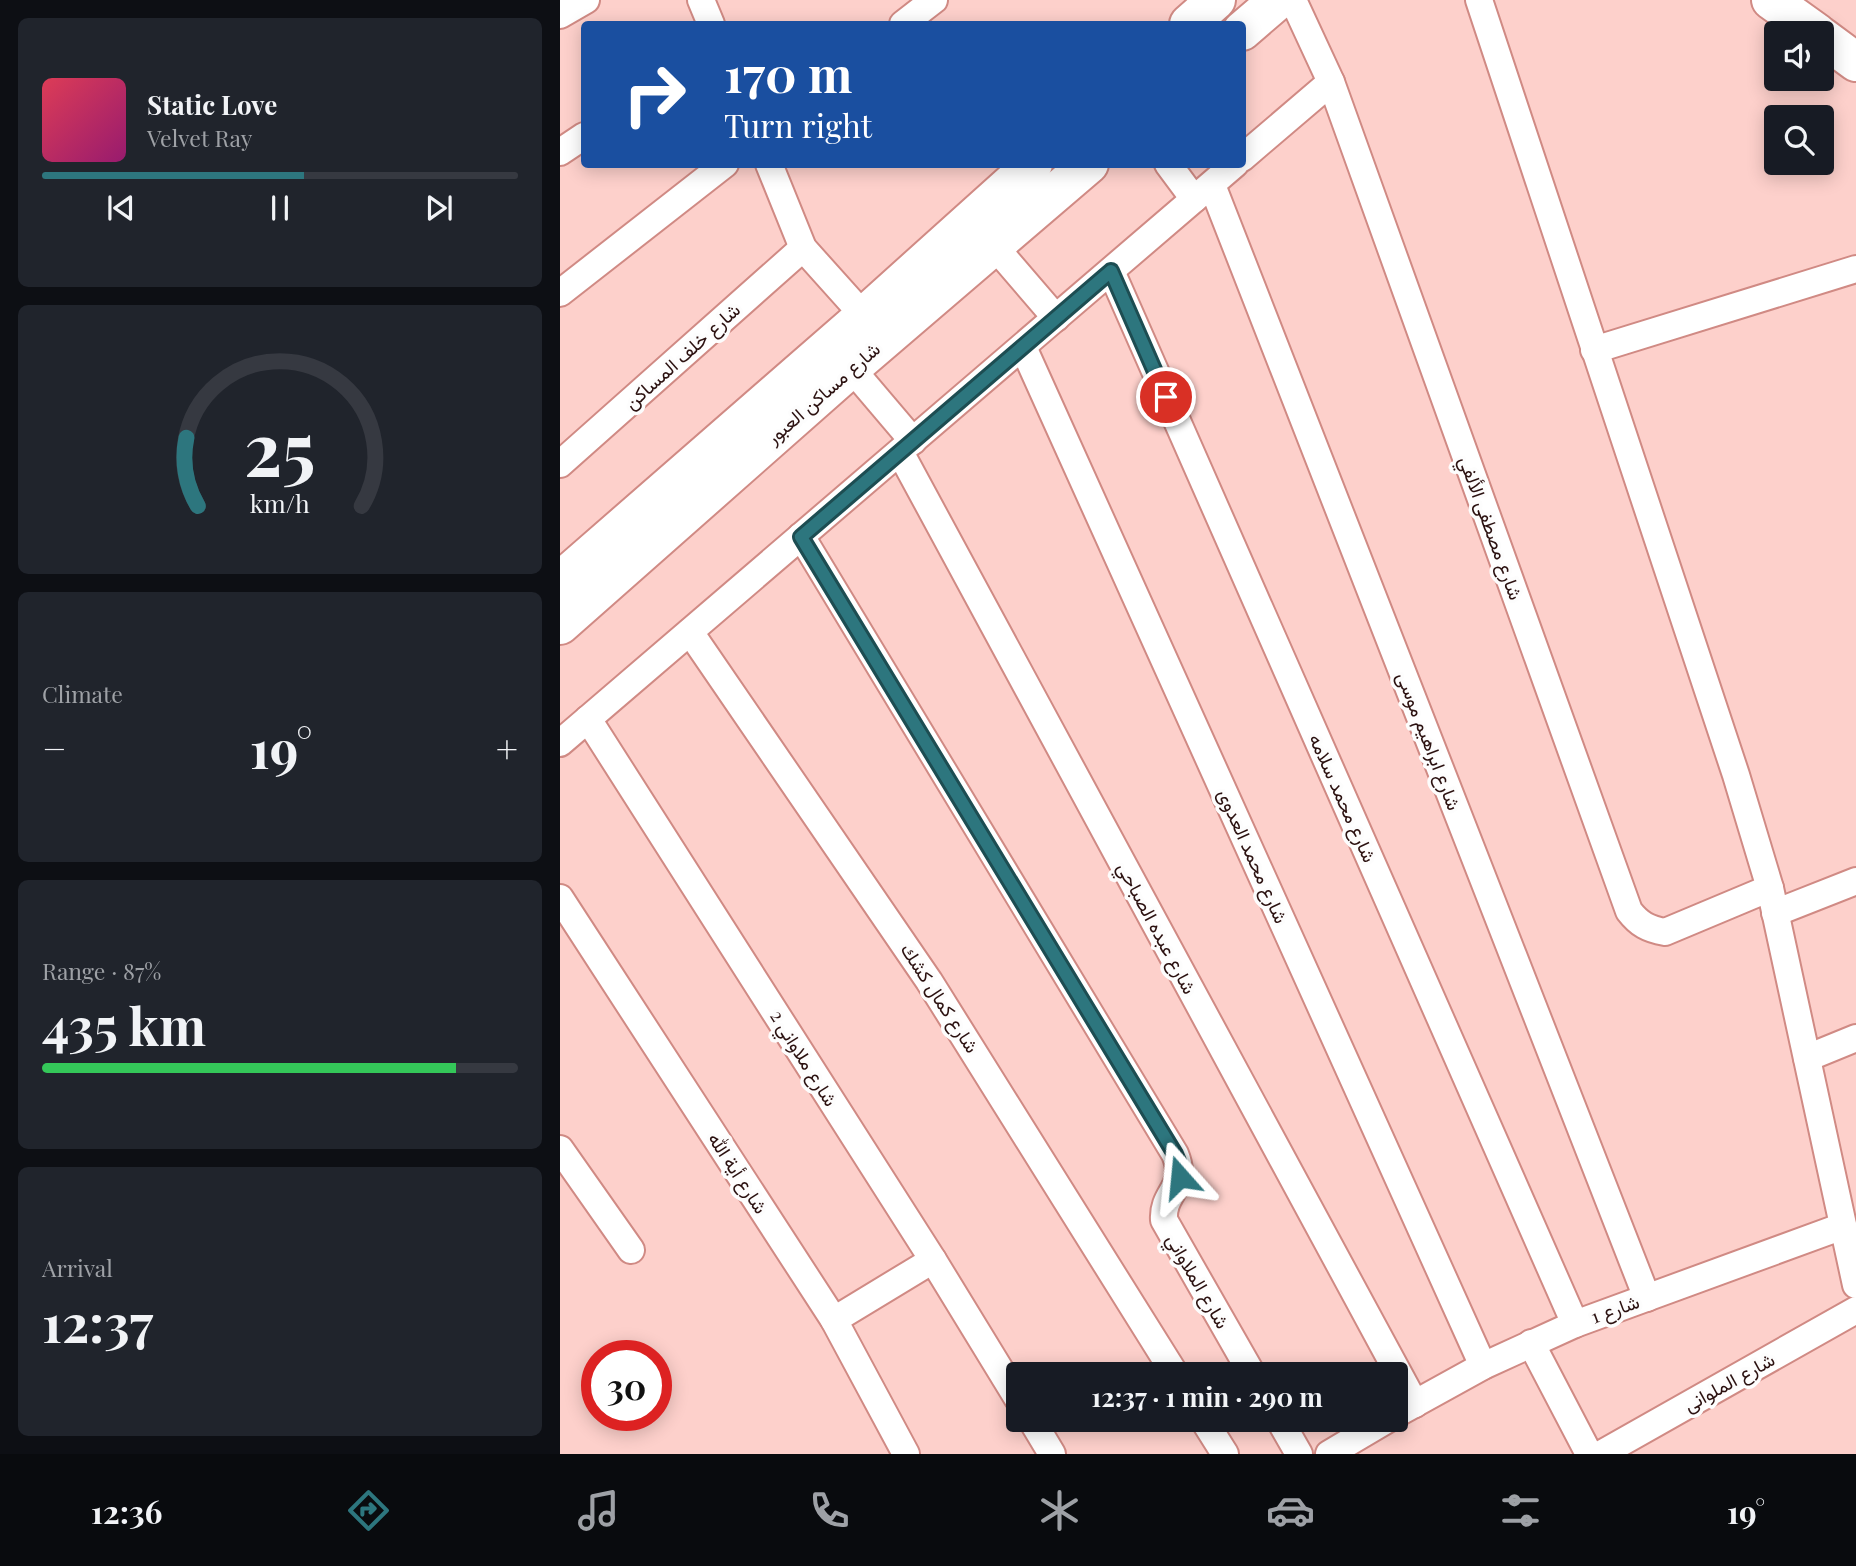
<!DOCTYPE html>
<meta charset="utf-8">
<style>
:root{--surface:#171b24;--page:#20242c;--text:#f1f3f6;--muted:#9ea1a6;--line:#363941;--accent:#2d767e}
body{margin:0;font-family:"Playfair Display",Vazirmatn,serif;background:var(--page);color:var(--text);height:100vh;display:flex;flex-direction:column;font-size:26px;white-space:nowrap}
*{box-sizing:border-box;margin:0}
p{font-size:23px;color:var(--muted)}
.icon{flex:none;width:38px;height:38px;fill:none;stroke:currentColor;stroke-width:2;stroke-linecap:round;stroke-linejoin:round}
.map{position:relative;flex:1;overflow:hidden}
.side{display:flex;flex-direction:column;gap:18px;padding:18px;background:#0d0f14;width:560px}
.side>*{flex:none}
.guide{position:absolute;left:21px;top:21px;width:665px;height:147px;border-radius:7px;box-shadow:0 4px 18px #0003;background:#1a4fa0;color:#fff;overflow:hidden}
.buttons{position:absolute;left:1204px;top:21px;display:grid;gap:14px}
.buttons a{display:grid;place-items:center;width:70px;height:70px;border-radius:7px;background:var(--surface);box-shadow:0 4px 18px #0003;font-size:35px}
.speed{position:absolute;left:21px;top:1340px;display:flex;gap:14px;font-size:35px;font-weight:700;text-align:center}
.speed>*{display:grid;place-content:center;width:91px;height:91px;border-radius:50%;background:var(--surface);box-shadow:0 4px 18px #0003;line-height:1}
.speed .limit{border:10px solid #d22;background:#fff;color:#111}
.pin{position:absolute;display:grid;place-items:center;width:60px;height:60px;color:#fff;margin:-30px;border:4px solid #fff;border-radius:50%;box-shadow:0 2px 7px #0007}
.me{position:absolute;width:77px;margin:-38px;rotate:342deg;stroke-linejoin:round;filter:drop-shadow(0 0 5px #0008)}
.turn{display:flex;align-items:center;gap:24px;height:147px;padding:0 28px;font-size:32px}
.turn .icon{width:91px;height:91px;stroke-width:2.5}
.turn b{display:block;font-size:49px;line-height:60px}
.big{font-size:52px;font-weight:700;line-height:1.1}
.side .tile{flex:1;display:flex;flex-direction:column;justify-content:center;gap:10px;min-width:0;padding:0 24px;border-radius:10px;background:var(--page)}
.side .dial{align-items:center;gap:0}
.dial svg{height:182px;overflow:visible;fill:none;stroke:var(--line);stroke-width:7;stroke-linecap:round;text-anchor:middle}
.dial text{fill:var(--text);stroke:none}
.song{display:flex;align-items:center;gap:21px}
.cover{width:84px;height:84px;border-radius:10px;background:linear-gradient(135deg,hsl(350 70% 55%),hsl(320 70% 35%))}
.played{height:7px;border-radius:4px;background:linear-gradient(90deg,var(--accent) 55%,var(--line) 55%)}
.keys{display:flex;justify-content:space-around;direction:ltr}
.heat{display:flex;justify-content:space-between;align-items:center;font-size:38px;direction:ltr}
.charge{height:10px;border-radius:5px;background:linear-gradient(90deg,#34c759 87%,var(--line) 0)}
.trip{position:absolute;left:446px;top:1362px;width:402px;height:70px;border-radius:7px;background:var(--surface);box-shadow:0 4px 18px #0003;font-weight:700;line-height:70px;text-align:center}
.tab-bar{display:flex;height:112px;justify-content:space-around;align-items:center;background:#090b0e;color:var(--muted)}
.tab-bar .icon{width:49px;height:49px}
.tab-bar .active{color:var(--accent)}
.tab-bar b{font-size:32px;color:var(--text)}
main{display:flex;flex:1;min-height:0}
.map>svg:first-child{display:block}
</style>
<main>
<section class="side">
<div class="tile">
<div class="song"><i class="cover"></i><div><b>Static Love</b><p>Velvet Ray</p></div></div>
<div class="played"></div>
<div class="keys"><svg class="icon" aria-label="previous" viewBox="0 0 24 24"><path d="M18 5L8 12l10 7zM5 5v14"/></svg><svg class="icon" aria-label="pause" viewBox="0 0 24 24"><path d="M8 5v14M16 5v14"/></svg><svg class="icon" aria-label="next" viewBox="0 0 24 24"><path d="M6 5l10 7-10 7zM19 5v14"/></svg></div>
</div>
<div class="tile dial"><svg viewBox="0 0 100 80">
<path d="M14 69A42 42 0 1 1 86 69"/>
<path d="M14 69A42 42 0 0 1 9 39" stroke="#2d767e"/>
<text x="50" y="56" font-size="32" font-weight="700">25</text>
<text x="50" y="72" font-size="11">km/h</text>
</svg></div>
<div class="tile"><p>Climate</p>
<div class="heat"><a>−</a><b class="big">19°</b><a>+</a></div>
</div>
<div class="tile"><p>Range · 87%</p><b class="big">435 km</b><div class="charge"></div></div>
<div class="tile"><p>Arrival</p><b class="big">12:37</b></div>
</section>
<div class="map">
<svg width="1296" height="1454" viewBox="0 0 1296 1454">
<rect width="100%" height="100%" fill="#fdd0cb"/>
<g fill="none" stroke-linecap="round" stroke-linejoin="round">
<defs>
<g id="street">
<path d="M141,0L151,24"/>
<path d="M733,0L771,82L1069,911C1079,924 1088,929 1105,932L1210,888"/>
<path d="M919,0L1176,775L1210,888L1296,1285"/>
<path d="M0,15L26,0"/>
<path d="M343,24L374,0"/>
<path d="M0,152L24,136"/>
<path d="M682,158L771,82"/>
<path d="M209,164L243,248L304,316"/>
<path d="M608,164L634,199"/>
<path d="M652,185L1087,1298"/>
<path d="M435,247L496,318"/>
<path d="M551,271L1015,1324"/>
<path d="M0,293L165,164"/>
<path d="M463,347L923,1366"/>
<path d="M1034,350L1296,269"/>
<path d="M291,368L353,441"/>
<path d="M340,452L855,1404"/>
<path d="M0,464L243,248"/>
<path d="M241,536L615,1154C629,1188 602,1191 604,1220L692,1374"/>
<path d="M130,632L369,981L615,1374"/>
<path d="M28,719L373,1260L458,1399"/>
<path d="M0,743L675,164"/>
<path d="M0,898L274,1320L346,1454"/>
<path d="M1215,913L1296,881"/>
<path d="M1247,1058L1296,1038"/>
<path d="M0,1149L71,1250"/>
<path d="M274,1320L373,1260"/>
<path d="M971,1343L1029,1454"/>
<path d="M836,1414L923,1366L1015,1324L1283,1226"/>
<path d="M471,1419L492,1454"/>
<path d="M643,1419L665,1454"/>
<path d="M719,1419L739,1454"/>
<path d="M769,1454L828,1419"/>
<path d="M1041,1454L1296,1310"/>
</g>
<g id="primary">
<path d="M1211,0L1257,33"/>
<path d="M629,24L656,0"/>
<path d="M682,31L718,0"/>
<path d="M1262,37L1296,62"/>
<path d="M0,581L304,316L473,164"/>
<path d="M0,625L291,368L529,164"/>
</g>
</defs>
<use href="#street" stroke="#d08a84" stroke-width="30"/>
<use href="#primary" stroke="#d08a84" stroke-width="42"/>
<use href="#street" stroke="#fff" stroke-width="26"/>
<use href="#primary" stroke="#fff" stroke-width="38"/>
</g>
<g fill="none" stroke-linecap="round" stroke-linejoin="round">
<defs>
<path id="route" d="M606,397L551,271L241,537L615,1154L620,1166V1177"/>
</defs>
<use href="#route" stroke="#1d4d52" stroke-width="18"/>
<use href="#route" stroke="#2d767e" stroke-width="12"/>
</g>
<g text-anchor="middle" stroke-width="7" stroke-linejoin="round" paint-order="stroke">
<g font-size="19" fill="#2b1110" stroke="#fdfdfd">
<text transform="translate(122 356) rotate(-42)" y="7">شارع خلف المساكن</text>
<text transform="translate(263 393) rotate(-41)" y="7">شارع مساكن العبور</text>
<text transform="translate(931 528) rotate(70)" y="7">شارع مصطفى الألفي</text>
<text transform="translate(869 741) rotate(69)" y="7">شارع ابراهيم موسى</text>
<text transform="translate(783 798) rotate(66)" y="7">شارع محمد سلامه</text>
<text transform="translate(693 856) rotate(66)" y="7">شارع محمد العدوى</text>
<text transform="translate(597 928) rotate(62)" y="7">شارع عبده الصباحي</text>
<text transform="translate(380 998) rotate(57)" y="7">شارع كمال كشك</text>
<text transform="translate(244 1058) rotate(58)" y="7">شارع ملاواني 2</text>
<text transform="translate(178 1173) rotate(57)" y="7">شارع أية الله</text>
<text transform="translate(638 1281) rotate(60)" y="7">شارع الملاواني</text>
<text transform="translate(1055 1309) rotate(-20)" y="7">شارع 1</text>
<text transform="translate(1169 1382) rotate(-29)" y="7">شارع الملوانى</text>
</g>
</g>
</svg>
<div class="buttons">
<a><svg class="icon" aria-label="sound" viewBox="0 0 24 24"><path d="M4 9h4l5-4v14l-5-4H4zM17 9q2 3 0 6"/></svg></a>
<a><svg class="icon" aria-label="search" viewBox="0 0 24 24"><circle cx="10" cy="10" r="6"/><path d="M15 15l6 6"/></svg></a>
</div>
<div class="speed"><div class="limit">30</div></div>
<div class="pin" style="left:606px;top:397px;background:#d93025"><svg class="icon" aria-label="arrive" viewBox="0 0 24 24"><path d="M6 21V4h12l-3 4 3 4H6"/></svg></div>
<svg class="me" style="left:620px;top:1177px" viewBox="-20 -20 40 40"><path d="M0-17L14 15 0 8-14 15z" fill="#2d767e" stroke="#fff" stroke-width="4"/></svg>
<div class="trip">12:37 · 1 min · 290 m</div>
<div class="guide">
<div class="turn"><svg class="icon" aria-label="right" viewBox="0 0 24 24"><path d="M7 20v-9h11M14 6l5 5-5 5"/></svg><div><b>170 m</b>Turn right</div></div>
</div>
</div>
</main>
<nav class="tab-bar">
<b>12:36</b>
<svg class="icon active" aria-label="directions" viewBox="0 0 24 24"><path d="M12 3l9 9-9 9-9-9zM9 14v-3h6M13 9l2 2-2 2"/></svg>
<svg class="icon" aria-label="music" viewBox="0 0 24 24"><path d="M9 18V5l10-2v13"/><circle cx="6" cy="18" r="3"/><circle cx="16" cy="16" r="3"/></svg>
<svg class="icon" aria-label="phone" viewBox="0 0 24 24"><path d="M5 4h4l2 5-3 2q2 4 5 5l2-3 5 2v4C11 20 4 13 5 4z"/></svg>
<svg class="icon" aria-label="climate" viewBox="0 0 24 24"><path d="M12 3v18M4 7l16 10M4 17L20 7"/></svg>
<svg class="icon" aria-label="car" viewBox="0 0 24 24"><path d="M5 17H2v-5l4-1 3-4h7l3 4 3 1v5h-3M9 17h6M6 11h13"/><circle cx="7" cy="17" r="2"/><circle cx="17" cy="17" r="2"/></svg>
<svg class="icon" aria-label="filters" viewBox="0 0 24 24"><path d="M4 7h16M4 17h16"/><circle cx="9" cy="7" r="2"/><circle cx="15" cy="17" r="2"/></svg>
<b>19°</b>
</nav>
